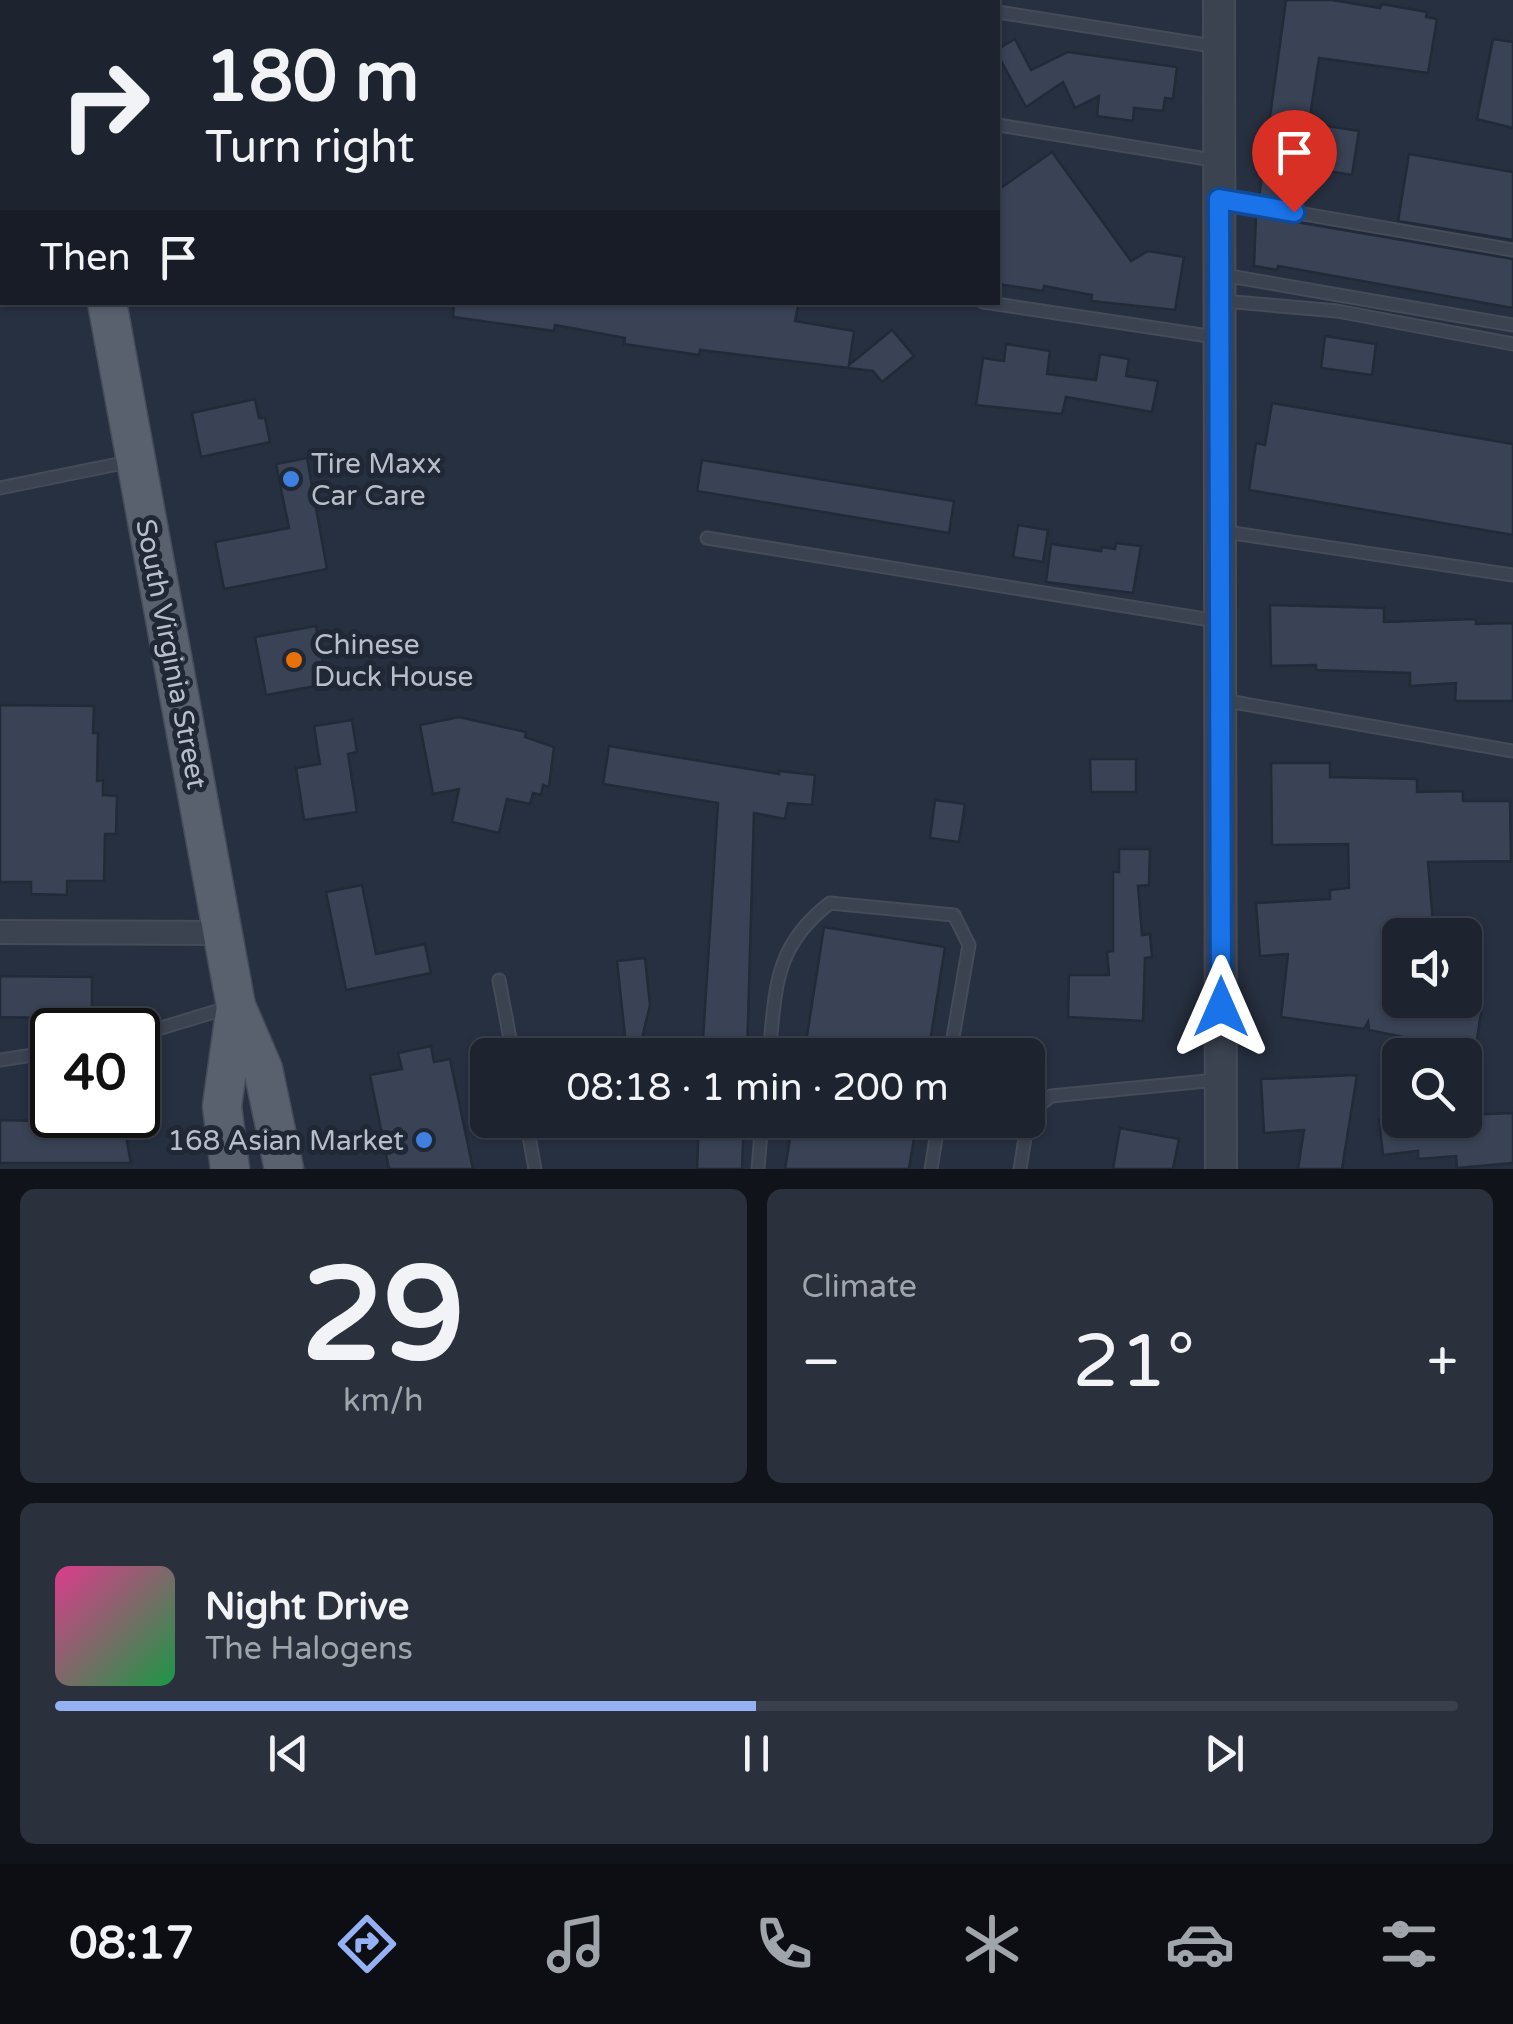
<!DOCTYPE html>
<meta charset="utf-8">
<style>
:root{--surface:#1d2430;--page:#2a303c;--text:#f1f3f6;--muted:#a0a4ab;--line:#3b414c;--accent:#94b1f3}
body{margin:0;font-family:"Varela Round",sans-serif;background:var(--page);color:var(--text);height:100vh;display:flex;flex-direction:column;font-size:38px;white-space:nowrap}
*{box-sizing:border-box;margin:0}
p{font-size:32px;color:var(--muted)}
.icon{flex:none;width:55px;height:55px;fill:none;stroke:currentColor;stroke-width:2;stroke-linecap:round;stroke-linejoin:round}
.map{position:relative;height:1169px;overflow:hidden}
.drawer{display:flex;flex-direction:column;gap:20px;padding:20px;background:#10141a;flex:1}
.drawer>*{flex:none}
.banner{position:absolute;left:0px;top:0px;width:1000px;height:305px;box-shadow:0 2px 8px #0004,0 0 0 2px var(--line);background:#1d2430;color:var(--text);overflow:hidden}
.controls{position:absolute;left:1382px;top:918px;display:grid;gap:20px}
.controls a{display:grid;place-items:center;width:100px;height:100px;border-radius:15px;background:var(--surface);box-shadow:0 2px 8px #0004,0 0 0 2px var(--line);font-size:50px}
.speed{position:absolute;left:30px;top:1008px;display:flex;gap:20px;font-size:50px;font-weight:700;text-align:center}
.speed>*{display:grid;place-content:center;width:130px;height:130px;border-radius:50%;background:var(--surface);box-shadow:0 2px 8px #0004,0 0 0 2px var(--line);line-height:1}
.speed .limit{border:5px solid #111;border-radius:15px;background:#fff;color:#111}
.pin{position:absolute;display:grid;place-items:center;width:85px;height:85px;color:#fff;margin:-102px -42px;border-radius:50% 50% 50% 0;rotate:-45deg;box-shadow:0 0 10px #0007}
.pin .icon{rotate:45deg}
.me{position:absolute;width:110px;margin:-55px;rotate:0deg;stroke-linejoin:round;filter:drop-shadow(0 0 8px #0008)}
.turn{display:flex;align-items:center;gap:35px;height:210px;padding:0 40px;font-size:45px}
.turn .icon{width:130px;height:130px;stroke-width:2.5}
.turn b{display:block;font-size:70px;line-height:85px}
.then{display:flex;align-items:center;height:95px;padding:0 40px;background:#0003;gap:20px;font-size:38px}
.big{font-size:75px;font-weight:600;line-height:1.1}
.drawer .tile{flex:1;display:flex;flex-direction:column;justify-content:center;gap:15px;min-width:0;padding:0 35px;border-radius:15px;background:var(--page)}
.drawer .dial{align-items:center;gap:0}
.dial b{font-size:130px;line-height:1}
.song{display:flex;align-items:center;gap:30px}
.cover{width:120px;height:120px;border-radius:15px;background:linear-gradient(135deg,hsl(330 70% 55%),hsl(140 70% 35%))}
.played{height:10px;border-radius:5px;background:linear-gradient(90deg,var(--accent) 50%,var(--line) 50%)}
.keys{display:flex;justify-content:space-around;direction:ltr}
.heat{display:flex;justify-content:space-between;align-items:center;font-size:55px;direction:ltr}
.drawer .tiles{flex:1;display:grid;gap:20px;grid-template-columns:1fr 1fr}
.tile:last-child{grid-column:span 2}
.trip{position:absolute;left:470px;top:1038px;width:575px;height:100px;border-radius:15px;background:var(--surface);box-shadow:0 2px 8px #0004,0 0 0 2px var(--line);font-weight:600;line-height:100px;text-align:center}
.dock{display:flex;height:160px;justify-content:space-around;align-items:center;background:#0c0e13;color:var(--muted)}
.dock .icon{width:70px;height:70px}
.dock .current{color:var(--accent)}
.dock b{font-size:45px;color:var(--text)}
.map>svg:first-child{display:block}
</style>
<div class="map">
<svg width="1513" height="1169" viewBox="0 0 1513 1169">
<rect width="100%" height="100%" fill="#273040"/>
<g fill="#394355" stroke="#222937" stroke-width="2.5">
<path d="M1286,0H1332L1380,8L1382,4L1427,12L1426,17L1437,19L1428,73L1319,58L1309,123L1359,131L1352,175L1291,165L1285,201L1259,197Z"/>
<path d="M1015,39L1031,70L1068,52L1177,67L1173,99L1165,98L1163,111L1134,108L1133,121L1097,116L1099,96L1075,108L1063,82L1026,107L998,55V49Z"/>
<path d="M1493,39L1513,42V128L1477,119Z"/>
<path d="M1052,152L1131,261L1148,251L1184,257L1175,310L1091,301L1092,295L1044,286L1043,291L998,284V190Z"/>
<path d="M1409,154L1513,172V240L1398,221Z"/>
<path d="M1256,215L1513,259V308L1278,266L1277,270L1254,266Z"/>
<path d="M454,302H799L795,321L854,331L849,365L892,330L914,356L882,382L873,371L700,350L699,355L624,344L625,338L555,325L554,331L453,317Z"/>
<path d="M1325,336L1376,344L1372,375L1321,368Z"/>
<path d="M1006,344L1050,351L1047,374L1096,380L1100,354L1129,359L1126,376L1158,381L1152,412L1066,397L1062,414L976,405L983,358L1004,361Z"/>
<path d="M255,399L259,418H265L270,442L201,457L192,413Z"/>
<path d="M1272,403L1513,444V535L1249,490L1256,443L1265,445Z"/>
<path d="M307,458L327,569L224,589L215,542L289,528L276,464Z"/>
<path d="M702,460L954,501L949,533L697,491Z"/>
<path d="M1018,525L1048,530L1043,562L1013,557Z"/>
<path d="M1116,543L1141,546L1133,593L1046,582L1051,544L1101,551L1102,547L1115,549Z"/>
<path d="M1270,605L1384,608V622L1476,619V624L1513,623V701H1455L1456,683L1410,686V673L1316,670V665L1271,666Z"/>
<path d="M316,626L327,684L266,695L255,637Z"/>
<path d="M0,705L94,706L93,733H98L97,781L103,780V795L117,796L116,834H105L104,881H67V895L31,894V882H0Z"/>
<path d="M459,717L526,732L525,737L554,747L549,787L543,785L541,795L533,793L530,804L507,799L499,833L452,822L459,789L433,794L420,725Z"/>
<path d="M352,720L357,752L348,754L357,812L304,820L296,768L320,764L314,726Z"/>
<path d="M609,746L779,774V771L815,775L812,805L788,803L785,819L754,813L747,1055H702L718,803L603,784Z"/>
<path d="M1090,759H1136V792H1091Z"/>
<path d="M1271,763H1330V777L1417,779V792L1463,791V801H1510L1511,861L1428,862L1434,935L1394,938L1400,1000H1483L1475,1052L1369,1030L1368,1022L1364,1029L1281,1017L1288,954L1260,956L1256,903L1330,899V890L1349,888L1348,844L1272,845Z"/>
<path d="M935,800L965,804L959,842L930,838Z"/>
<path d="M1119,849H1150L1149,885L1138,886L1142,935L1150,934L1152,957L1145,958L1143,1021L1068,1017L1069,975H1109L1107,952L1113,951V872H1119Z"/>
<path d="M362,885L376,954L425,944L431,973L346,990L326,892Z"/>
<path d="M824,927L945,947L928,1055H804Z"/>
<path d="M645,958L650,1005L638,1055H627L617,961Z"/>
<path d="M0,976L92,977V1019L0,1017Z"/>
<path d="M431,1046L434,1062L450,1059L473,1169H389L370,1075L402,1069L398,1053Z"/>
<path d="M1357,1075L1342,1169H1298L1304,1130L1264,1133L1261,1079Z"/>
<path d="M1513,1113V1163L1457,1168L1456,1156L1418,1159V1151L1383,1155L1379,1120H1465V1115Z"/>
<path d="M73,1115H122L131,1163H0V1120L74,1122Z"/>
<path d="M699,1120H744L742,1169H697Z"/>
<path d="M793,1120H917L909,1169H785Z"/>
<path d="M1120,1128L1179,1139L1173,1169H1113Z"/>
</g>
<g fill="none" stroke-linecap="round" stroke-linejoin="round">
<defs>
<g id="service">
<path d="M922,0L938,2"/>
<path d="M998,12L1219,47"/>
<path d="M998,125L1219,161"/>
<path d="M1223,200L1513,250"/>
<path d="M1223,275L1513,325"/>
<path d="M1223,301L1337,311L1513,344"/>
<path d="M983,302L1215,337"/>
<path d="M0,488L133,461"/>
<path d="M1220,531L1513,575"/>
<path d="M707,538L1217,621"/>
<path d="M1222,700L1513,751"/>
<path d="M499,980L513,1055"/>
<path d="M138,1035L227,1008"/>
<path d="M769,1055C776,989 773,947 830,903L954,915L969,945L950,1055"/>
<path d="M0,1060L52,1052"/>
<path d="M526,1120L535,1169"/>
<path d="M758,1169L762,1120"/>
<path d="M931,1169L939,1120"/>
<path d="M1020,1169L1029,1113L1051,1096L1217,1080"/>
</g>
<path id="minor" d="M0,932L222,933"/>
<path id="tertiary" d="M1219,0L1221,1169"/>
<g id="primary">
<path d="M50,0V2"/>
<path d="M107,302L236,1006L263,1069L284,1169"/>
<path d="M230,1169L222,1106L236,1006"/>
</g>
</defs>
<use href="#service" stroke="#454b59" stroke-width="15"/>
<use href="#minor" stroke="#454b59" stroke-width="26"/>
<use href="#tertiary" stroke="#454b59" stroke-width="34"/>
<use href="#primary" stroke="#454b59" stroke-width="41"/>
<use href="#service" stroke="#3b4250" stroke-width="11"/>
<use href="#minor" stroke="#3b4250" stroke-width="22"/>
<use href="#tertiary" stroke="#3b4250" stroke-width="30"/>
<use href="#primary" stroke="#59616f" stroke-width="38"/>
</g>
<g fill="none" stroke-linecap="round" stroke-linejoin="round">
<defs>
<path id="route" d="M1221,1007L1219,199L1294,212"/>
</defs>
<use href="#route" stroke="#114b97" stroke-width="25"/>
<use href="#route" stroke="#1a73e8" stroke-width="18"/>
</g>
<g fill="#3f7fe0" stroke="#202735" stroke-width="4">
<circle cx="291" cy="479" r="10"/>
<circle cx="424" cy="1140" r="10"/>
</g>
<circle fill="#e8710a" stroke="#202735" stroke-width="4" cx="294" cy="660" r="10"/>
<g text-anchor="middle" stroke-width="10" stroke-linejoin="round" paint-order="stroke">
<g font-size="28" fill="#b8bdca" stroke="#202735" text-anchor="start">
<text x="311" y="473">Tire Maxx<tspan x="311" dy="32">Car Care</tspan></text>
<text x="314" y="654">Chinese<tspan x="314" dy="32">Duck House</tspan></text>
<text x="404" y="1150" text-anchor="end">168 Asian Market</text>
</g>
<g font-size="28" fill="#b8bdca" stroke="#202735">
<text transform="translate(172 654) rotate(79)" y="10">South Virginia Street</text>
</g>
</g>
</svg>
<div class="controls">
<a><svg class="icon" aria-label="sound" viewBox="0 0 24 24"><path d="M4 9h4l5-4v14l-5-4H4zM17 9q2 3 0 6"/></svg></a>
<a><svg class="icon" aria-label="search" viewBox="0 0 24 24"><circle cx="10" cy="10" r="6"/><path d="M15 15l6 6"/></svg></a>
</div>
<div class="speed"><div class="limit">40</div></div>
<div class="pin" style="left:1294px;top:212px;background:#d93025"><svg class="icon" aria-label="arrive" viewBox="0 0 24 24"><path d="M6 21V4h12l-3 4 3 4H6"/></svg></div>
<svg class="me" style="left:1221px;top:1007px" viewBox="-20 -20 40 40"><path d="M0-17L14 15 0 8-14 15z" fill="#1a73e8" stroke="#fff" stroke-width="4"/></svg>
<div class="trip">08:18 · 1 min · 200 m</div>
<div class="banner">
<div class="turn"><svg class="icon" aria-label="right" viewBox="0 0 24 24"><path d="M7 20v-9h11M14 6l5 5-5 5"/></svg><div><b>180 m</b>Turn right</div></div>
<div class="then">Then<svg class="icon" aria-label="arrive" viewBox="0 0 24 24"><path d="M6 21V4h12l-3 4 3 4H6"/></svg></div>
</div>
</div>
<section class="drawer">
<div class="tiles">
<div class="tile dial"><b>29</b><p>km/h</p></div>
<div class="tile"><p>Climate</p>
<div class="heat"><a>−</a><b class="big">21°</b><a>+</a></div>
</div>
<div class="tile">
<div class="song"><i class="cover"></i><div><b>Night Drive</b><p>The Halogens</p></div></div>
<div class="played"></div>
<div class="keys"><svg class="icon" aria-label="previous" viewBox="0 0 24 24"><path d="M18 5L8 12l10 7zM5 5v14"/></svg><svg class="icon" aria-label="pause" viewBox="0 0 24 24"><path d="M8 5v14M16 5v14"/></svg><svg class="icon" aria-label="next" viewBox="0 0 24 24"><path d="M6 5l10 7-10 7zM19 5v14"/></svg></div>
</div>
</div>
</section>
<nav class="dock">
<b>08:17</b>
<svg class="icon current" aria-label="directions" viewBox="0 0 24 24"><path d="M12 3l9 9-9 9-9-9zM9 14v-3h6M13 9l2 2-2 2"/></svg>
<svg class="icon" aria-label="music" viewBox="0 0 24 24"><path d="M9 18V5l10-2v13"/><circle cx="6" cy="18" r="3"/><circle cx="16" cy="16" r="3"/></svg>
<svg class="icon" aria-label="phone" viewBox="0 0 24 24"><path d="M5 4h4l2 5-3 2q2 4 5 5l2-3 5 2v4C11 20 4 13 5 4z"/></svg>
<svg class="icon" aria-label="climate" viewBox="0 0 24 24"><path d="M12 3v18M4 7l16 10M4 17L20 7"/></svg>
<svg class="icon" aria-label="car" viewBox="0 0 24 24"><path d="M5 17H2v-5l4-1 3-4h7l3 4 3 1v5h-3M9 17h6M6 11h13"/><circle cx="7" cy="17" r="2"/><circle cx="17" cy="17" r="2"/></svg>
<svg class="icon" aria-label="filters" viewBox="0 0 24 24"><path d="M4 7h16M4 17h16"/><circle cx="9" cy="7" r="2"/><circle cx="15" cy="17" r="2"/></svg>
</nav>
